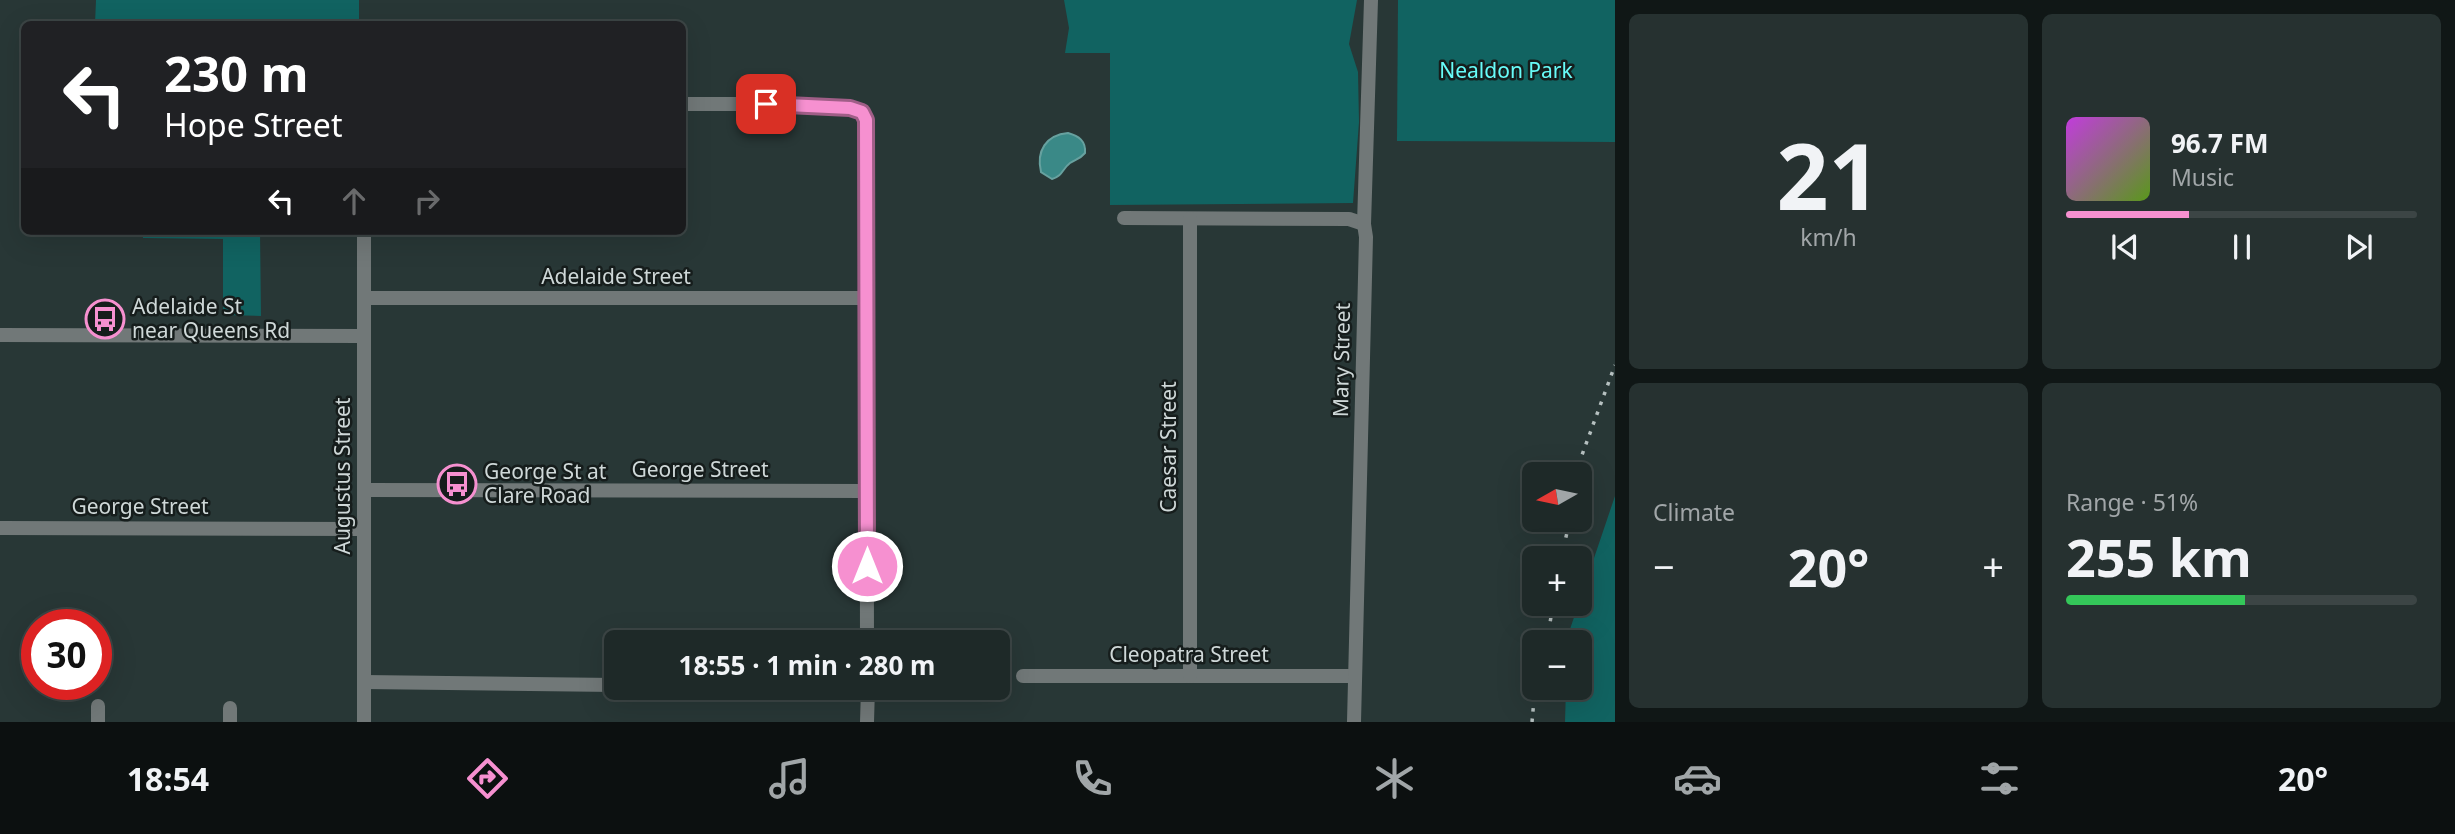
<!DOCTYPE html>
<meta charset="utf-8">
<style>
:root{--surface:#1e2928;--page:#263130;--text:#f1f3f6;--muted:#a1a6a8;--line:#3c4545;--accent:#f690d0}
body{margin:0;font-family:"Noto Sans",sans-serif;background:var(--page);color:var(--text);height:100vh;display:flex;flex-direction:column;font-size:26px;white-space:nowrap}
*{box-sizing:border-box;margin:0}
p{font-size:23px;color:var(--muted)}
.icon{flex:none;width:38px;height:38px;fill:none;stroke:currentColor;stroke-width:2;stroke-linecap:round;stroke-linejoin:round}
.map{position:relative;flex:1;overflow:hidden}
.details{display:flex;flex-direction:column;gap:14px;padding:14px;background:#101716;width:840px}
.details>*{flex:none}
.guide{position:absolute;left:21px;top:21px;width:665px;height:214px;border-radius:10px;box-shadow:0 7px 28px #0002,0 0 0 2px var(--line);background:#202124;color:#fff;overflow:hidden}
.needle{width:46px;rotate:261deg}
.buttons{position:absolute;left:1522px;top:462px;display:grid;gap:14px}
.buttons a{display:grid;place-items:center;width:70px;height:70px;border-radius:10px;background:var(--surface);box-shadow:0 7px 28px #0002,0 0 0 2px var(--line);font-size:35px}
.speed{position:absolute;left:21px;top:609px;display:flex;gap:14px;font-size:35px;font-weight:700;text-align:center}
.speed>*{display:grid;place-content:center;width:91px;height:91px;border-radius:50%;background:var(--surface);box-shadow:0 7px 28px #0002,0 0 0 2px var(--line);line-height:1}
.speed .limit{border:10px solid #d22;background:#fff;color:#111}
.pin{position:absolute;display:grid;place-items:center;width:60px;height:60px;color:#fff;margin:-30px;border-radius:14px;box-shadow:0 4px 10px #0006}
.me{position:absolute;width:77px;margin:-38px;rotate:0deg;stroke-linejoin:round;filter:drop-shadow(0 0 5px #0008)}
.turn{display:flex;align-items:center;gap:24px;height:147px;padding:0 28px;font-size:32px}
.turn .icon{width:91px;height:91px;stroke-width:2.5}
.turn b{display:block;font-size:49px;line-height:60px}
.lanes{display:flex;align-items:center;height:66px;padding:0 28px;background:#0003;justify-content:center;gap:35px;direction:ltr}
.lanes .off{opacity:.35}
.big{font-size:52px;font-weight:700;line-height:1.1}
.details .tile{flex:1;display:flex;flex-direction:column;justify-content:center;gap:10px;min-width:0;padding:0 24px;border-radius:10px;background:var(--page)}
.details .dial{align-items:center;gap:0}
.dial b{font-size:91px;line-height:1}
.song{display:flex;align-items:center;gap:21px}
.cover{width:84px;height:84px;border-radius:10px;background:linear-gradient(135deg,hsl(290 70% 55%),hsl(90 70% 35%))}
.played{height:7px;border-radius:4px;background:linear-gradient(90deg,var(--accent) 35%,var(--line) 35%)}
.keys{display:flex;justify-content:space-around;direction:ltr}
.heat{display:flex;justify-content:space-between;align-items:center;font-size:38px;direction:ltr}
.charge{height:10px;border-radius:5px;background:linear-gradient(90deg,#34c759 51%,var(--line) 0)}
.details .tiles{flex:1;display:grid;gap:14px;grid-template-columns:repeat(2,1fr)}
.trip{position:absolute;left:604px;top:630px;width:406px;height:70px;border-radius:10px;background:var(--surface);box-shadow:0 7px 28px #0002,0 0 0 2px var(--line);font-weight:700;line-height:70px;text-align:center}
.dock{display:flex;height:112px;justify-content:space-around;align-items:center;background:#0c1010;color:var(--muted)}
.dock .icon{width:49px;height:49px}
.dock .on{color:var(--accent)}
.dock b{font-size:32px;color:var(--text)}
main{display:flex;flex:1;min-height:0}
.map>svg:first-child{display:block}
</style>
<main>
<div class="map">
<svg width="1615" height="722" viewBox="0 0 1615 722">
<rect width="100%" height="100%" fill="#283736"/>
<g fill="#116361">
<path d="M96,0H359V24H95Z"/>
<path d="M1064,0H1357L1349,44L1358,72L1359,122L1353,203L1110,205V53H1065L1069,28Z"/>
<path d="M1398,0H1615V142L1397,141Z"/>
<path d="M143,231H260L261,316L223,315V239L143,238Z"/>
<path d="M1615,496V722H1565L1566,688H1580V642H1567V638Z"/>
<path d="M886,688H994V694L988,701H886Z"/>
</g>
<path fill="#3a8987" stroke="#67a19f" stroke-width="2" d="M1068,133C1079,136 1086,141 1085,153C1080,159 1076,159 1070,163C1062,169 1063,176 1052,179L1041,172C1036,151 1046,135 1068,133Z"/>
<g fill="none" stroke-linecap="round" stroke-linejoin="round">
<g stroke="#717878" stroke-width="14">
<path d="M682,104H766L850,108L862,112L866,120L867,642"/>
<path d="M1124,218L1349,219L1364,224"/>
<path d="M364,298H867"/>
<path d="M0,335L364,336"/>
<path d="M364,490L867,491"/>
<path d="M0,528L364,529"/>
<path d="M1023,676H1355"/>
<path d="M1190,676V219"/>
<path d="M364,682L616,685"/>
<path d="M98,722V706"/>
<path d="M230,722V708"/>
<path d="M364,722V231"/>
<path d="M867,722L868,688"/>
<path d="M1354,722L1366,237L1364,224L1371,0"/>
</g>
<g stroke="#b6c0c0" stroke-width="3.5" stroke-dasharray="3.5 7" stroke-linecap="butt">
<path d="M1575,474L1615,365"/>
<path d="M1561,558L1570,520"/>
<path d="M1547,642L1553,604"/>
<path d="M1532,722L1535,688"/>
</g>
</g>
<g fill="none" stroke-linecap="round" stroke-linejoin="round">
<defs>
<path id="route" d="M766,104L850,108L862,112L866,120L867,566"/>
</defs>
<use href="#route" stroke="#a05e87" stroke-width="18"/>
<use href="#route" stroke="#f690d0" stroke-width="12"/>
</g>
<defs>
<symbol id="bus-ring" viewBox="-11 -11 22 22"><circle r="9.5" fill="#161d1c" stroke="#f690d0" stroke-width="1.5"/><path d="M-5-6H5V4H4V6H2V4H-2V6H-4V4H-5ZM-3.5-4V0h7V-4ZM-3.5 1.2v1.5H-2V1.2ZM2 1.2v1.5H3.5V1.2Z" fill="#f690d0"/></symbol>
</defs>
<g fill-rule="evenodd">
<use href="#bus-ring" x="83" y="297" width="44" height="44"/>
<use href="#bus-ring" x="435" y="462" width="44" height="44"/>
</g>
<g text-anchor="middle" stroke-width="5" stroke-linejoin="round" paint-order="stroke">
<g font-size="21" fill="#67fbf8" stroke="#161d1c">
<text x="1506" y="78">Nealdon Park</text>
</g>
<g font-size="21" fill="#cfd8d8" stroke="#161d1c">
<text x="616" y="284">Adelaide Street</text>
<text transform="translate(1342 360) rotate(-89)" y="7">Mary Street</text>
<text transform="translate(1169 447) rotate(-90)" y="7">Caesar Street</text>
<text x="700" y="477">George Street</text>
<text transform="translate(343 476) rotate(-90)" y="7">Augustus Street</text>
<text x="140" y="514">George Street</text>
<text x="1189" y="662">Cleopatra Street</text>
</g>
<g font-size="21" fill="#cfd8d8" stroke="#161d1c" text-anchor="start">
<text x="132" y="314">Adelaide St<tspan x="132" dy="24">near Queens Rd</tspan></text>
<text x="484" y="479">George St at<tspan x="484" dy="24">Clare Road</tspan></text>
</g>
</g>
</svg>
<div class="buttons">
<a><svg class="needle" viewBox="-14 -14 28 28"><path d="M0-13l5 13h-10z" fill="#e53935"/><path d="M0 13l5-13h-10z" fill="#a1a6a8"/></svg></a>
<a>+</a>
<a>−</a>
</div>
<div class="speed"><div class="limit">30</div></div>
<div class="pin" style="left:766px;top:104px;background:#d93025"><svg class="icon" aria-label="arrive" viewBox="0 0 24 24"><path d="M6 21V4h12l-3 4 3 4H6"/></svg></div>
<svg class="me" style="left:867px;top:566px" viewBox="-20 -20 40 40"><circle r="17" fill="#f690d0" stroke="#fff" stroke-width="3"/><path d="M0-11L8 9 0 5-8 9z" fill="#fff"/></svg>
<div class="trip">18:55 · 1 min · 280 m</div>
<div class="guide">
<div class="turn"><svg class="icon" aria-label="left" viewBox="0 0 24 24"><path d="M17 20v-9H6M10 6l-5 5 5 5"/></svg><div><b>230 m</b>Hope Street</div></div>
<div class="lanes"><svg class="icon" aria-label="left" viewBox="0 0 24 24"><path d="M17 20v-9H6M10 6l-5 5 5 5"/></svg><svg class="icon off" aria-label="ahead" viewBox="0 0 24 24"><path d="M12 20V5M6 11l6-6 6 6"/></svg><svg class="icon off" aria-label="right" viewBox="0 0 24 24"><path d="M7 20v-9h11M14 6l5 5-5 5"/></svg></div>
</div>
</div>
<section class="details">
<div class="tiles">
<div class="tile dial"><b>21</b><p>km/h</p></div>
<div class="tile">
<div class="song"><i class="cover"></i><div><b>96.7 FM</b><p>Music</p></div></div>
<div class="played"></div>
<div class="keys"><svg class="icon" aria-label="previous" viewBox="0 0 24 24"><path d="M18 5L8 12l10 7zM5 5v14"/></svg><svg class="icon" aria-label="pause" viewBox="0 0 24 24"><path d="M8 5v14M16 5v14"/></svg><svg class="icon" aria-label="next" viewBox="0 0 24 24"><path d="M6 5l10 7-10 7zM19 5v14"/></svg></div>
</div>
<div class="tile"><p>Climate</p>
<div class="heat"><a>−</a><b class="big">20°</b><a>+</a></div>
</div>
<div class="tile"><p>Range · 51%</p><b class="big">255 km</b><div class="charge"></div></div>
</div>
</section>
</main>
<nav class="dock">
<b>18:54</b>
<svg class="icon on" aria-label="directions" viewBox="0 0 24 24"><path d="M12 3l9 9-9 9-9-9zM9 14v-3h6M13 9l2 2-2 2"/></svg>
<svg class="icon" aria-label="music" viewBox="0 0 24 24"><path d="M9 18V5l10-2v13"/><circle cx="6" cy="18" r="3"/><circle cx="16" cy="16" r="3"/></svg>
<svg class="icon" aria-label="phone" viewBox="0 0 24 24"><path d="M5 4h4l2 5-3 2q2 4 5 5l2-3 5 2v4C11 20 4 13 5 4z"/></svg>
<svg class="icon" aria-label="climate" viewBox="0 0 24 24"><path d="M12 3v18M4 7l16 10M4 17L20 7"/></svg>
<svg class="icon" aria-label="car" viewBox="0 0 24 24"><path d="M5 17H2v-5l4-1 3-4h7l3 4 3 1v5h-3M9 17h6M6 11h13"/><circle cx="7" cy="17" r="2"/><circle cx="17" cy="17" r="2"/></svg>
<svg class="icon" aria-label="filters" viewBox="0 0 24 24"><path d="M4 7h16M4 17h16"/><circle cx="9" cy="7" r="2"/><circle cx="15" cy="17" r="2"/></svg>
<b>20°</b>
</nav>
